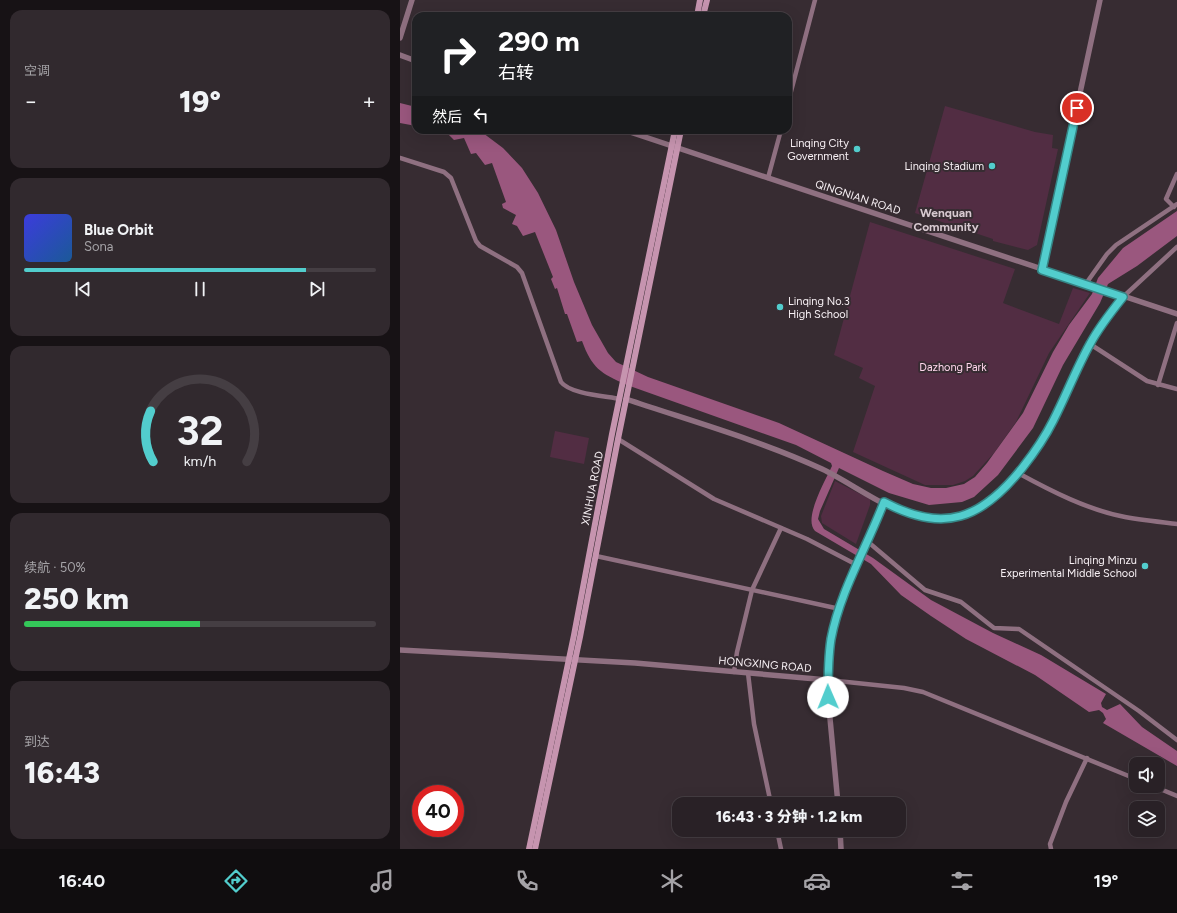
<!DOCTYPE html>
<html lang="zh">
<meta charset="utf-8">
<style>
:root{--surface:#292126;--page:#31292e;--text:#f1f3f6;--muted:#a5a3a7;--line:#453e43;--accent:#52cdcd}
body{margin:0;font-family:Figtree,"Noto Sans SC",sans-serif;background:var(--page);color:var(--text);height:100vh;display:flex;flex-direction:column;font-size:15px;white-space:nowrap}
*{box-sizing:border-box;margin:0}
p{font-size:13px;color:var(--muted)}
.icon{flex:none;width:22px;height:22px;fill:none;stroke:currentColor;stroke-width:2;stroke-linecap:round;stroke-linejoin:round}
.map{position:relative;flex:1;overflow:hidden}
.drawer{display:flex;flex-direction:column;gap:10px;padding:10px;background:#171215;width:400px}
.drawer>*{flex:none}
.guide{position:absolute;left:12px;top:12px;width:380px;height:122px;border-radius:12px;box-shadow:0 4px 16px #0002,0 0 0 1px var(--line);background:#202124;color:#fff;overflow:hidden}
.buttons{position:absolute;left:729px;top:757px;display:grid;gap:8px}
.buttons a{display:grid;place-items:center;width:36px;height:36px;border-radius:8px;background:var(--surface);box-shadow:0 4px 16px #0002,0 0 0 1px var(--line);font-size:20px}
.speed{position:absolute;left:12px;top:785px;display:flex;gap:8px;font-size:20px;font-weight:700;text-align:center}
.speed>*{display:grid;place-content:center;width:52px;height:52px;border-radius:50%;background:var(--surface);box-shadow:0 4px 16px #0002,0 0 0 1px var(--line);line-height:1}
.speed .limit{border:6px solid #d22;background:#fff;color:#111}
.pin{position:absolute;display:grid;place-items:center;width:34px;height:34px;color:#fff;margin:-17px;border:2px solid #fff;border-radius:50%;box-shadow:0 1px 4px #0007}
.me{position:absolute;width:44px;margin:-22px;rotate:359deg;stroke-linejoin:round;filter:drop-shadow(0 0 3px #0008)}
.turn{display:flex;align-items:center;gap:14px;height:84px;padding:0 20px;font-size:18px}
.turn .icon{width:52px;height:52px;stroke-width:2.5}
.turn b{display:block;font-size:28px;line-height:34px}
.then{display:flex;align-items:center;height:38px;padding:0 20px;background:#0003;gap:8px;font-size:15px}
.big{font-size:30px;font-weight:800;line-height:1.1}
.drawer .tile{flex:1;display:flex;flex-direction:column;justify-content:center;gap:6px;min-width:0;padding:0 14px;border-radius:12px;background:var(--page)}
.drawer .dial{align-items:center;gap:0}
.dial svg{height:104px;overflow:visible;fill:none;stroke:var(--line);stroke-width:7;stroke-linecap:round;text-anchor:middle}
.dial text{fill:var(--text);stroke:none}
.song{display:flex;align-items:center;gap:12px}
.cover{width:48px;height:48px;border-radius:6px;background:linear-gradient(135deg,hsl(240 70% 55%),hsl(210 70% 35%))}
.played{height:4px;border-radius:2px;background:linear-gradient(90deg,var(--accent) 80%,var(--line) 80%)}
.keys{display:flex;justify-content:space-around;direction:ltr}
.heat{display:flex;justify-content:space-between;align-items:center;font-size:22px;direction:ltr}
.charge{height:6px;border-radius:3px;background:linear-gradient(90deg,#34c759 50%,var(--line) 0)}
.trip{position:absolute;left:272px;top:797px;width:234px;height:40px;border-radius:12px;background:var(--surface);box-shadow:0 4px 16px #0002,0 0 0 1px var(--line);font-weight:800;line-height:40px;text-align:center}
.dock{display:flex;height:64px;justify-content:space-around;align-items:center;background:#100d0f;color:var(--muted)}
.dock .icon{width:28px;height:28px}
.dock .current{color:var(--accent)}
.dock b{font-size:18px;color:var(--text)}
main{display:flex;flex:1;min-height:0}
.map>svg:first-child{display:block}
</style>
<main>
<section class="drawer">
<div class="tile"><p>空调</p>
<div class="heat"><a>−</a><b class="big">19°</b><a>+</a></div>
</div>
<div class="tile">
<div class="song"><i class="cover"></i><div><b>Blue Orbit</b><p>Sona</p></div></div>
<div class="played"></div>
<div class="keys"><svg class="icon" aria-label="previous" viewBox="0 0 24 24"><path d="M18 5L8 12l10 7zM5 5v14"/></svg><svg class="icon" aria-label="pause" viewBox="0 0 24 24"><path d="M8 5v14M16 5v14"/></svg><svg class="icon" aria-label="next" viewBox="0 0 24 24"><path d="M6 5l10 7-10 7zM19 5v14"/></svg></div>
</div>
<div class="tile dial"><svg viewBox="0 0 100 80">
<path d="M14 69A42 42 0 1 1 86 69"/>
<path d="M14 69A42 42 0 0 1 12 30" stroke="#52cdcd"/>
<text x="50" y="56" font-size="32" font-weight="700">32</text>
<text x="50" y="72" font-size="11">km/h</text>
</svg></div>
<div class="tile"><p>续航 · 50%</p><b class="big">250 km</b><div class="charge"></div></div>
<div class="tile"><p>到达</p><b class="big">16:43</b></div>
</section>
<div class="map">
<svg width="777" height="849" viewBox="0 0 777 849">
<rect width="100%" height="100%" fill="#372c32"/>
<g fill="#522d43">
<path d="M545,106L635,132L653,135L652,148L658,149L637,245L628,250L593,241V239L515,213Z"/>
<path d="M470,222L615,269L603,303L659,324L673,288L690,293L649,353L616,422L594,453L573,476L565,481L553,485H525L453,452L475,386L459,378L463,368L434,355Z"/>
<path d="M155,431L189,438L184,464L150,457Z"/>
<path d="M435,481L470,499V505L456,544L422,523L421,516Z"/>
</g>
<g fill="#9a577e">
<path d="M0,103L16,107V126L0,123Z"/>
<path d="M31,130H79L103,148L122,168L138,193L156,230L174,282L192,325L208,353L216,362L248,377L379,423L483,471L513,484L531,488H546L564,484L575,477L587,463L623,413L653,352L669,325L692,294L698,278L723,248L777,211V236L737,266L708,284L700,303L663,365L633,428L598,475L574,497L562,502L529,505L489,493L439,468L420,511L418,519L424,529L473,558L531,600L593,633L641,655L706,694L701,703L702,707L707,710L720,704L742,727L777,751V766L703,723L706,719L703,713L699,710L689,712L635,675L566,639L531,616L501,595L471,564L415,531C403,519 425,481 432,466L431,463L396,445L227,385C200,373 192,368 182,341L177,342L167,314H165L157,288L155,289L151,279L153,277L135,232L123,236L117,226L112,224L116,215L103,208L102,204L106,202L92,163L85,165L76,153L71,154L64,138L54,140L48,134Z"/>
</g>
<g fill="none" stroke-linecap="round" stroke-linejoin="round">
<g stroke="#8f7081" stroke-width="4.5">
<path d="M388,103L415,0"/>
<path d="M0,158L44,172L51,178L76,241L80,246L117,267L122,273L161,382C170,394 205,396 220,399"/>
<path d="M368,178L381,130"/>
<path d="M774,207L766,199L777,174"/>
<path d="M685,285L707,254L716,245L777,204"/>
<path d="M723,297L777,247"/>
<path d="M690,344L747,381L777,389"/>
<path d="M758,385L777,323"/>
<path d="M218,439L314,499L407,539L457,565"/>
<path d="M618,473C651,491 688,510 725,517C742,520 760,522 777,524"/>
<path d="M467,541L525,590L561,602L594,628L619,629L739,711L777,740"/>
<path d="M196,556L440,609"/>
<path d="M334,672L337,652L352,590L381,528"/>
<path d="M348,673L354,724L371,804"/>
<path d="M428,680L504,688L523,692L736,779"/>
<path d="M753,786L777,796"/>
<path d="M377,830L381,849"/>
<path d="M651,849L650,844L666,802L687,758"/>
</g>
<g stroke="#8f7081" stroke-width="5.5">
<path d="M0,38L12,0"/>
<path d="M0,55L16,61"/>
<path d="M224,130L777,314"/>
<path d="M642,270L700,0"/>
<path d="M226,399C291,421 359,440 422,469C454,484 490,514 526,518C560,522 589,508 610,482C626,464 641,444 653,422C666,397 676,369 690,344C700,327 711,312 723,297"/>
<path d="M0,650L235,663L428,680"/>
<path d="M438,804L428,697L431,639L449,583L484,502"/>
<path d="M440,830L441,849"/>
</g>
<g stroke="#c694af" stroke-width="6">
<path d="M297,16L300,0"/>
<path d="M303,16L307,0"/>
<path d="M129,849L174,635L212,434L275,130"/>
<path d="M135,849L180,637L218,439L281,130"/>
</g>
</g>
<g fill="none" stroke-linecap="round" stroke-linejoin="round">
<defs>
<path id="route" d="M428,697C428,678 428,658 431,639C440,591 467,547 484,502C544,534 582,519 623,467C634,453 645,437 653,421C666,396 676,369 690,344C699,327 711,312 723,297L642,270L677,108"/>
</defs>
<use href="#route" stroke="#358585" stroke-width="10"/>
<use href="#route" stroke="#52cdcd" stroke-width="7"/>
</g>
<g fill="#52cdcd" stroke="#372c32" stroke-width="1.5">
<circle cx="457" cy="149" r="4"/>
<circle cx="592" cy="166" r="4"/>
<circle cx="380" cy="307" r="4"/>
<circle cx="745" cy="566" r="4"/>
</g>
<g text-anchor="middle" stroke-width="4" stroke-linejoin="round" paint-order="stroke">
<g font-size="11" fill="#f7f0f4" stroke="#372c32" text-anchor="end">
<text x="449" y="147">Linqing City<tspan x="449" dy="13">Government</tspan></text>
<text x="584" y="170">Linqing Stadium</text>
<text x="388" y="305" text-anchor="start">Linqing No.3<tspan x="388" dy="13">High School</tspan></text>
<text x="737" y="564">Linqing Minzu<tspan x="737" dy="13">Experimental Middle School</tspan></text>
</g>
<g font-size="11" fill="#f7f0f4" stroke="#372c32">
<text transform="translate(458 197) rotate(18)" y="4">QINGNIAN ROAD</text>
<text transform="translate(192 488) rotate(-79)" y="4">XINHUA ROAD</text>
<text transform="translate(365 664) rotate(5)" y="4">HONGXING ROAD</text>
</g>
<g font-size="11" fill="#ffd6ec" stroke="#372c32">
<text x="553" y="371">Dazhong Park</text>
</g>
<g font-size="12" font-weight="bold" fill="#d7c9d0" stroke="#372c32">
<text x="546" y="217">Wenquan<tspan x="546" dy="14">Community</tspan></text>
</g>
</g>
</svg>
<div class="buttons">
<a><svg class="icon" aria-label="sound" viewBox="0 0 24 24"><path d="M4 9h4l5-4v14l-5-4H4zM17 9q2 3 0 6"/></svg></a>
<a><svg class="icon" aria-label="layers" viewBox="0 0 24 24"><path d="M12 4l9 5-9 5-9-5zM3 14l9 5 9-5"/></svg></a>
</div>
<div class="speed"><div class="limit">40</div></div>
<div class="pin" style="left:677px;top:108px;background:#d93025"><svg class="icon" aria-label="arrive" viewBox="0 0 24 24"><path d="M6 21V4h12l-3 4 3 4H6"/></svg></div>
<svg class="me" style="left:428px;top:697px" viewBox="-20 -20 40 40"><circle r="19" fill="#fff"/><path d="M0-13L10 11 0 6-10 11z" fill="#52cdcd"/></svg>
<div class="trip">16:43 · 3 分钟 · 1.2 km</div>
<div class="guide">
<div class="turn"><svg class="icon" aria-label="right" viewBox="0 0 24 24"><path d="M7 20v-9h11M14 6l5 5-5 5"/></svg><div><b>290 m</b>右转</div></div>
<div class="then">然后<svg class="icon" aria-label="left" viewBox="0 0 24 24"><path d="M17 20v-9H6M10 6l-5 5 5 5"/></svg></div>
</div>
</div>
</main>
<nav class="dock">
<b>16:40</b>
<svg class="icon current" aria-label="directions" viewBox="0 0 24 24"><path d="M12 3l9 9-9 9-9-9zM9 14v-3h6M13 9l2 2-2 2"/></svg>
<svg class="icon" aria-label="music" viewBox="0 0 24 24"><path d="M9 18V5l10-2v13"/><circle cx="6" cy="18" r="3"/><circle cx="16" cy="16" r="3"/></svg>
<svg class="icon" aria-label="phone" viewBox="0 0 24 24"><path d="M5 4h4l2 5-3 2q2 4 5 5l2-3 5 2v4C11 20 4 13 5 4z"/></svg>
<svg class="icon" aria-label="climate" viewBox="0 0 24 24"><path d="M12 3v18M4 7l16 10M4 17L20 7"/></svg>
<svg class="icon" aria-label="car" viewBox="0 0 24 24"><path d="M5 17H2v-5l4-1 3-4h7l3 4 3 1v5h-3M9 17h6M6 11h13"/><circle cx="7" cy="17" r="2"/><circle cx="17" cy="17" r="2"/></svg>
<svg class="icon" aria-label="filters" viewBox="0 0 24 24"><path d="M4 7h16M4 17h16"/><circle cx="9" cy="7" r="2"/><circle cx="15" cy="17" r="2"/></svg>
<b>19°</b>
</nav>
